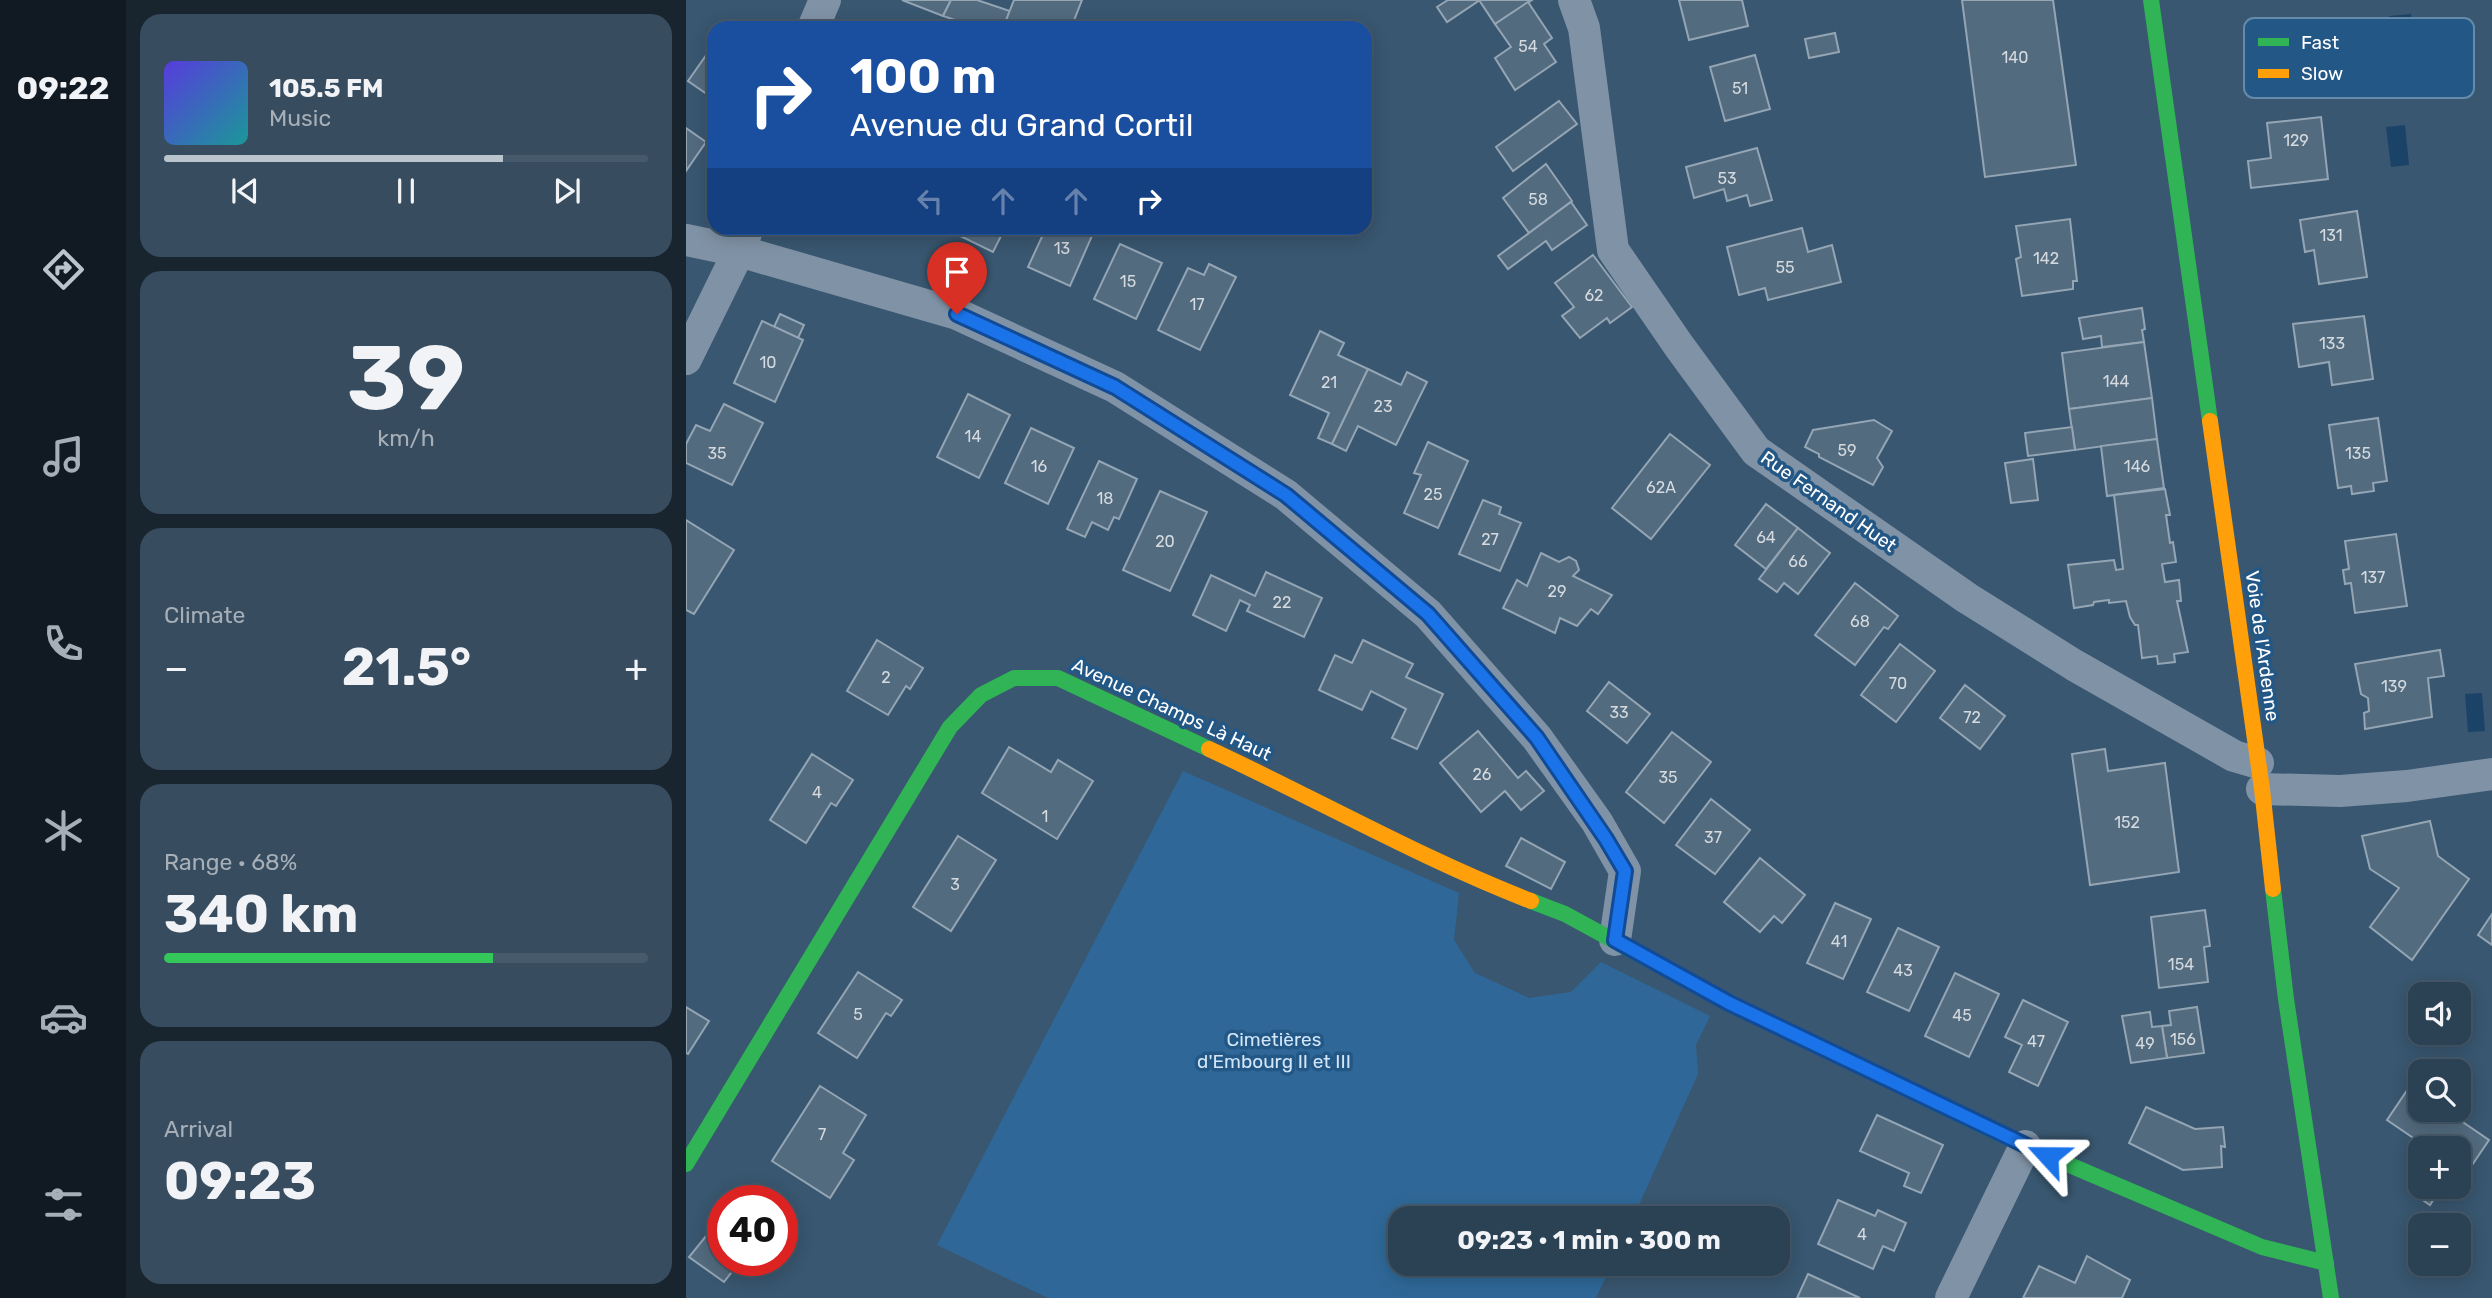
<!DOCTYPE html>
<meta charset="utf-8">
<style>
:root{--surface:#2b4154;--page:#374c5e;--text:#f1f3f6;--muted:#a6afb8;--line:#475a6b;--accent:#bac4cd}
body{margin:0;font-family:Rubik,sans-serif;background:var(--page);color:var(--text);height:100vh;display:flex;flex-direction:column;font-size:26px;white-space:nowrap}
*{box-sizing:border-box;margin:0}
p{font-size:23px;color:var(--muted)}
.icon{flex:none;width:38px;height:38px;fill:none;stroke:currentColor;stroke-width:2;stroke-linecap:round;stroke-linejoin:round}
.map{position:relative;flex:1;overflow:hidden}
.drawer{display:flex;flex-direction:column;gap:14px;padding:14px;background:#18242e;width:560px}
.drawer>*{flex:none}
.hud{position:absolute;left:21px;top:21px;width:665px;height:214px;border-radius:21px;box-shadow:0 4px 18px #0003,0 0 0 2px var(--line);background:#1a4fa0;color:#fff;overflow:hidden}
.fabs{position:absolute;left:1722px;top:982px;display:grid;gap:14px}
.fabs a{display:grid;place-items:center;width:63px;height:63px;border-radius:14px;background:var(--surface);box-shadow:0 4px 18px #0003,0 0 0 2px var(--line);font-size:35px}
.speed{position:absolute;left:21px;top:1185px;display:flex;gap:14px;font-size:35px;font-weight:700;text-align:center}
.speed>*{display:grid;place-content:center;width:91px;height:91px;border-radius:50%;background:var(--surface);box-shadow:0 4px 18px #0003,0 0 0 2px var(--line);line-height:1}
.speed .limit{border:10px solid #d22;background:#fff;color:#111}
.pin{position:absolute;display:grid;place-items:center;width:60px;height:60px;color:#fff;margin:-72px -30px;border-radius:50% 50% 50% 0;rotate:-45deg;box-shadow:0 0 7px #0007}
.pin .icon{rotate:45deg}
.me{position:absolute;width:77px;margin:-38px;rotate:294deg;stroke-linejoin:round;filter:drop-shadow(0 0 5px #0008)}
.turn{display:flex;align-items:center;gap:24px;height:147px;padding:0 28px;font-size:32px}
.turn .icon{width:91px;height:91px;stroke-width:2.5}
.turn b{display:block;font-size:49px;line-height:60px}
.lanes{display:flex;align-items:center;height:66px;padding:0 28px;background:#0003;justify-content:center;gap:35px;direction:ltr}
.lanes .off{opacity:.35}
.big{font-size:52px;font-weight:700;line-height:1.1}
.drawer .tile{flex:1;display:flex;flex-direction:column;justify-content:center;gap:10px;min-width:0;padding:0 24px;border-radius:21px;background:var(--page)}
.drawer .dial{align-items:center;gap:0}
.dial b{font-size:91px;line-height:1}
.song{display:flex;align-items:center;gap:21px}
.cover{width:84px;height:84px;border-radius:10px;background:linear-gradient(135deg,hsl(250 70% 55%),hsl(180 70% 35%))}
.played{height:7px;border-radius:4px;background:linear-gradient(90deg,var(--accent) 70%,var(--line) 70%)}
.keys{display:flex;justify-content:space-around;direction:ltr}
.heat{display:flex;justify-content:space-between;align-items:center;font-size:38px;direction:ltr}
.charge{height:10px;border-radius:5px;background:linear-gradient(90deg,#34c759 68%,var(--line) 0)}
.trip{position:absolute;left:702px;top:1206px;width:402px;height:70px;border-radius:21px;background:var(--surface);box-shadow:0 4px 18px #0003,0 0 0 2px var(--line);font-weight:700;line-height:70px;text-align:center}
main{display:flex;flex:1;min-height:0}
.menu{display:flex;flex-direction:column;width:126px;justify-content:space-around;align-items:center;background:#111a22;color:var(--muted)}
.menu .icon{width:49px;height:49px}
.menu .on{color:var(--accent)}
.menu b{font-size:32px;color:var(--text)}
.map>svg:first-child{display:block}
</style>
<main>
<nav class="menu">
<b>09:22</b>
<svg class="icon on" aria-label="directions" viewBox="0 0 24 24"><path d="M12 3l9 9-9 9-9-9zM9 14v-3h6M13 9l2 2-2 2"/></svg>
<svg class="icon" aria-label="music" viewBox="0 0 24 24"><path d="M9 18V5l10-2v13"/><circle cx="6" cy="18" r="3"/><circle cx="16" cy="16" r="3"/></svg>
<svg class="icon" aria-label="phone" viewBox="0 0 24 24"><path d="M5 4h4l2 5-3 2q2 4 5 5l2-3 5 2v4C11 20 4 13 5 4z"/></svg>
<svg class="icon" aria-label="climate" viewBox="0 0 24 24"><path d="M12 3v18M4 7l16 10M4 17L20 7"/></svg>
<svg class="icon" aria-label="car" viewBox="0 0 24 24"><path d="M5 17H2v-5l4-1 3-4h7l3 4 3 1v5h-3M9 17h6M6 11h13"/><circle cx="7" cy="17" r="2"/><circle cx="17" cy="17" r="2"/></svg>
<svg class="icon" aria-label="filters" viewBox="0 0 24 24"><path d="M4 7h16M4 17h16"/><circle cx="9" cy="7" r="2"/><circle cx="15" cy="17" r="2"/></svg>
</nav>
<section class="drawer">
<div class="tile">
<div class="song"><i class="cover"></i><div><b>105.5 FM</b><p>Music</p></div></div>
<div class="played"></div>
<div class="keys"><svg class="icon" aria-label="previous" viewBox="0 0 24 24"><path d="M18 5L8 12l10 7zM5 5v14"/></svg><svg class="icon" aria-label="pause" viewBox="0 0 24 24"><path d="M8 5v14M16 5v14"/></svg><svg class="icon" aria-label="next" viewBox="0 0 24 24"><path d="M6 5l10 7-10 7zM19 5v14"/></svg></div>
</div>
<div class="tile dial"><b>39</b><p>km/h</p></div>
<div class="tile"><p>Climate</p>
<div class="heat"><a>−</a><b class="big">21.5°</b><a>+</a></div>
</div>
<div class="tile"><p>Range · 68%</p><b class="big">340 km</b><div class="charge"></div></div>
<div class="tile"><p>Arrival</p><b class="big">09:23</b></div>
</section>
<div class="map">
<svg width="1806" height="1298" viewBox="0 0 1806 1298">
<rect width="100%" height="100%" fill="#395770"/>
<path fill="#2f6898" d="M497,771L773,893L768,940L789,973L843,998L885,992L915,962L1024,1016L1010,1045L1012,1074L947,1218H714V1264H926L910,1298H362L251,1245Z"/>
<g fill="#1b4367">
<path d="M1725,14L1731,60L1708,63L1703,16Z"/>
<path d="M1719,125L1723,165L1705,167L1700,127Z"/>
<path d="M1796,693L1799,731L1782,732L1779,694Z"/>
</g>
<g fill="#536b7f" stroke="#94a5b4" stroke-width="2">
<path d="M216,0H265L257,16Z"/>
<path d="M265,0H291L324,11L317,28H293L257,16Z"/>
<path d="M328,0H396L385,28H317Z"/>
<path d="M762,0H794L761,22L751,7Z"/>
<path d="M793,0H846L809,24Z"/>
<path d="M993,0H1056L1062,26L1003,40Z"/>
<path d="M1276,0H1367L1390,165L1299,177Z"/>
<path d="M842,2L866,38L858,44L870,62L829,90L809,58L825,47L809,24Z"/>
<path d="M1149,33L1153,52L1123,58L1119,39Z"/>
<path d="M28,44V99L2,81Z"/>
<path d="M1069,55L1084,109L1039,121L1024,67Z"/>
<path d="M873,101L891,124L827,171L810,147Z"/>
<path d="M1635,117L1642,179L1565,188L1562,161L1585,158L1581,123Z"/>
<path d="M0,128L20,142L0,171Z"/>
<path d="M1071,148L1086,200L1064,206L1061,195L1041,201L1038,189L1008,198L1000,167Z"/>
<path d="M860,164L886,201L843,233L817,198Z"/>
<path d="M885,202L901,225L866,250L860,241L822,269L812,256Z"/>
<path d="M1671,211L1681,277L1633,284L1628,250L1619,252L1614,220Z"/>
<path d="M1384,219L1391,281H1387V289L1336,296L1330,259L1335,257L1330,226Z"/>
<path d="M263,228H319L307,252L262,230Z"/>
<path d="M360,228L409,229L384,286L342,267Z"/>
<path d="M1116,228L1122,252L1146,245L1155,282L1082,300L1079,288L1053,295L1041,247Z"/>
<path d="M434,244L476,263L450,319L408,299Z"/>
<path d="M907,255L946,307L924,323L921,318L894,338L876,316L888,307L869,283Z"/>
<path d="M523,264L550,277L514,350L472,330L502,268L518,275Z"/>
<path d="M1456,308L1459,329L1456,330L1458,342L1416,347L1415,336L1397,339L1393,318Z"/>
<path d="M94,314L118,325L112,338L88,327Z"/>
<path d="M1678,316L1687,379L1646,385L1643,362L1613,367L1607,324Z"/>
<path d="M76,321L117,340L89,402L48,383Z"/>
<path d="M634,331L658,343L652,355L682,369L646,444L632,438L643,413L604,395Z"/>
<path d="M1458,342L1466,398L1383,409L1376,353Z"/>
<path d="M682,369L715,385L721,372L741,382L710,445L672,426L660,451L646,444Z"/>
<path d="M282,394L324,415L293,478L251,457Z"/>
<path d="M1466,398L1471,439L1389,450L1383,409Z"/>
<path d="M38,404L77,423L46,485L0,463V444L10,425L24,431Z"/>
<path d="M1692,418L1701,481L1687,483L1688,491L1666,494L1665,486L1652,488L1643,425Z"/>
<path d="M1188,420L1206,431L1191,458L1197,467L1187,485L1133,457V454L1119,447L1127,430Z"/>
<path d="M1386,427L1389,450L1342,456L1339,433Z"/>
<path d="M345,428L388,448L362,504L319,483Z"/>
<path d="M984,434L1024,465L965,539L926,508Z"/>
<path d="M1471,439L1478,488L1421,496L1415,446Z"/>
<path d="M742,442L782,461L752,528L718,513L735,475L728,473Z"/>
<path d="M1347,459L1352,500L1325,503L1319,463Z"/>
<path d="M413,461L451,479L433,519L428,517L422,530L406,522L399,537L381,529Z"/>
<path d="M1479,489L1484,515H1480L1484,543L1487,542L1490,562L1476,564L1479,582L1493,580L1495,601H1491L1502,652L1488,654L1489,662L1472,664L1471,656L1456,658L1452,625H1449L1444,617L1440,601L1423,603V600L1408,602L1407,605L1388,608L1382,565L1428,560L1430,570L1437,569L1428,495Z"/>
<path d="M474,491L521,512L484,591L437,570Z"/>
<path d="M797,500L815,507L813,514L835,523L814,571L773,554Z"/>
<path d="M1080,504L1112,528L1080,569L1049,545Z"/>
<path d="M0,520L48,550L8,614L0,610Z"/>
<path d="M1112,528L1144,553L1112,594L1098,583L1091,592L1073,579Z"/>
<path d="M1710,534L1721,606L1669,613L1665,583L1659,584L1657,570L1663,569L1659,541Z"/>
<path d="M855,553L873,562L883,557L890,561L893,570L887,576L926,595L912,614L905,609L891,626L874,618L869,633L817,608L831,580L841,586Z"/>
<path d="M580,572L636,598L618,637L561,611L564,605L554,600L540,631L507,615L525,575L569,596Z"/>
<path d="M1169,583L1212,616L1202,629L1198,627L1169,665L1129,635Z"/>
<path d="M191,640L237,668L224,689L220,686L202,715L161,691Z"/>
<path d="M677,640L727,664L720,677L757,694L731,749L706,738L720,709L685,691L676,710L633,690L649,655L666,663Z"/>
<path d="M1214,644L1249,671L1210,722L1175,695Z"/>
<path d="M1754,650L1758,676L1742,678L1746,717L1679,729L1678,713L1683,711L1682,698L1675,694L1669,664Z"/>
<path d="M923,682L964,714L941,743L901,711Z"/>
<path d="M1279,685L1319,716L1294,749L1254,718Z"/>
<path d="M792,731L832,778L840,771L858,791L835,810L819,791L795,812L754,763Z"/>
<path d="M986,732L1025,762L978,823L940,792Z"/>
<path d="M323,747L365,772L372,760L407,781L371,839L296,793Z"/>
<path d="M1419,749L1422,771L1479,763L1493,872L1404,885L1386,754Z"/>
<path d="M126,754L167,780L150,806L145,803L120,843L84,820Z"/>
<path d="M1025,799L1064,830L1029,874L990,845Z"/>
<path d="M1744,821L1752,856L1783,879L1726,960L1684,927L1713,888L1684,869L1676,836Z"/>
<path d="M272,836L310,860L265,931L227,907Z"/>
<path d="M835,838L879,862L865,889L820,866Z"/>
<path d="M1074,858L1119,895L1096,923L1088,916L1074,932L1038,902Z"/>
<path d="M1149,903L1185,919L1157,979L1121,963Z"/>
<path d="M1519,910L1524,946L1518,947L1522,982L1473,988L1465,917Z"/>
<path d="M1806,914V945L1792,935Z"/>
<path d="M1212,928L1253,947L1223,1011L1181,992Z"/>
<path d="M172,972L216,1000L205,1016L200,1013L171,1058L132,1033Z"/>
<path d="M1269,973L1313,994L1283,1057L1239,1036Z"/>
<path d="M1337,1000L1382,1022L1352,1086L1323,1072L1336,1045L1319,1037Z"/>
<path d="M0,1007L23,1021L2,1054L0,1053Z"/>
<path d="M1511,1007L1518,1053L1481,1058L1476,1026L1485,1025L1483,1011Z"/>
<path d="M1464,1012L1466,1027L1476,1026L1481,1058L1445,1063L1436,1016Z"/>
<path d="M134,1086L180,1115L157,1153L168,1160L144,1198L86,1161Z"/>
<path d="M1724,1086L1734,1093V1110H1759L1803,1140L1780,1174L1773,1170V1148H1742L1701,1120Z"/>
<path d="M1460,1107L1509,1129L1537,1127L1539,1147L1535,1146L1536,1167L1497,1170L1443,1143Z"/>
<path d="M1191,1115L1257,1145L1235,1193L1218,1186L1223,1173L1174,1151Z"/>
<path d="M1734,1172V1186H1756L1744,1205L1722,1190Z"/>
<path d="M1152,1200L1189,1216L1192,1210L1220,1223L1208,1251L1197,1246L1187,1269L1132,1244Z"/>
<path d="M37,1215V1260H55L38,1282L3,1257Z"/>
<path d="M1401,1256L1444,1280L1436,1298H1337L1353,1266L1389,1283Z"/>
<path d="M57,1260H82L73,1272Z"/>
<path d="M1122,1274L1174,1298H1111Z"/>
</g>
<g fill="none" stroke-linecap="round" stroke-linejoin="round">
<g stroke="#8093a6" stroke-width="32">
<path d="M888,0L898,28L927,250L993,346L1070,451L1281,598L1388,665L1548,756L1572,763"/>
<path d="M127,28L139,0"/>
<path d="M0,240L53,251L271,314L429,387L600,495L742,614L851,738L911,822L939,871L929,940"/>
<path d="M0,359L53,251L62,228"/>
<path d="M1576,789L1654,791L1721,786L1806,774"/>
<path d="M1265,1298L1339,1146"/>
</g>
<g stroke="#30b455" stroke-width="16">
<path d="M1465,0L1524,421"/>
<path d="M1587,889L1600,999L1645,1298"/>
<path d="M845,901L879,914L1035,999L1339,1146L1576,1247L1640,1263"/>
<path d="M0,1164L264,727L295,695L328,678H372L523,749"/>
</g>
<g stroke="#ff9f0a" stroke-width="16">
<path d="M1524,421L1576,789L1587,889"/>
<path d="M523,749C631,799 734,858 845,901"/>
</g>
</g>
<g fill="none" stroke-linecap="round" stroke-linejoin="round">
<defs>
<path id="route" d="M271,314L429,387L600,495L742,614L851,738L920,839L939,871L929,940L1043,1003L1362,1156"/>
</defs>
<use href="#route" stroke="#114b97" stroke-width="18"/>
<use href="#route" stroke="#1a73e8" stroke-width="12"/>
</g>
<g text-anchor="middle" stroke-width="7" stroke-linejoin="round" paint-order="stroke">
<g font-size="16" fill="#d4dadf">
<text x="842" y="52">54</text>
<text x="1329" y="63">140</text>
<text x="1054" y="94">51</text>
<text x="1610" y="146">129</text>
<text x="1041" y="184">53</text>
<text x="852" y="205">58</text>
<text x="1645" y="241">131</text>
<text x="376" y="254">13</text>
<text x="1360" y="264">142</text>
<text x="1099" y="273">55</text>
<text x="442" y="287">15</text>
<text x="908" y="301">62</text>
<text x="511" y="310">17</text>
<text x="1646" y="349">133</text>
<text x="82" y="368">10</text>
<text x="1430" y="387">144</text>
<text x="643" y="388">21</text>
<text x="697" y="412">23</text>
<text x="287" y="442">14</text>
<text x="1161" y="456">59</text>
<text x="31" y="459">35</text>
<text x="1672" y="459">135</text>
<text x="353" y="472">16</text>
<text x="1451" y="472">146</text>
<text x="975" y="493">62A</text>
<text x="747" y="500">25</text>
<text x="419" y="504">18</text>
<text x="1080" y="543">64</text>
<text x="804" y="545">27</text>
<text x="479" y="547">20</text>
<text x="1112" y="567">66</text>
<text x="1687" y="583">137</text>
<text x="871" y="597">29</text>
<text x="596" y="608">22</text>
<text x="1174" y="627">68</text>
<text x="200" y="683">2</text>
<text x="1212" y="689">70</text>
<text x="1708" y="692">139</text>
<text x="933" y="718">33</text>
<text x="1286" y="723">72</text>
<text x="796" y="780">26</text>
<text x="982" y="783">35</text>
<text x="131" y="798">4</text>
<text x="359" y="822">1</text>
<text x="1441" y="828">152</text>
<text x="1027" y="843">37</text>
<text x="269" y="890">3</text>
<text x="1153" y="947">41</text>
<text x="1495" y="970">154</text>
<text x="1217" y="976">43</text>
<text x="172" y="1020">5</text>
<text x="1276" y="1021">45</text>
<text x="1497" y="1045">156</text>
<text x="1350" y="1047">47</text>
<text x="1459" y="1049">49</text>
<text x="136" y="1140">7</text>
<text x="1176" y="1240">4</text>
</g>
<g font-size="19" fill="#fff" stroke="#235886">
<text transform="translate(1143 501) rotate(35)" y="7">Rue Fernand Huet</text>
<text transform="translate(1577 646) rotate(82)" y="7">Voie de l'Ardenne</text>
<text transform="translate(486 709) rotate(25)" y="7">Avenue Champs Là Haut</text>
</g>
<g font-size="19" fill="#d2e6f7" stroke="#235886">
<text x="588" y="1046">Cimetières<tspan x="588" dy="22">d'Embourg II et III</tspan></text>
</g>
</g>
<rect x="1558" y="18" width="230" height="80" rx="10" fill="#235886" stroke="#658aaa" stroke-width="2"/>
<rect x="1572" y="38" width="31" height="8" fill="#30b455"/>
<rect x="1572" y="69" width="31" height="9" fill="#ff9f0a"/>
<g font-size="19" fill="#fff">
<text x="1615" y="49">Fast</text>
<text x="1615" y="80">Slow</text>
</g>
</svg>
<div class="fabs">
<a><svg class="icon" aria-label="sound" viewBox="0 0 24 24"><path d="M4 9h4l5-4v14l-5-4H4zM17 9q2 3 0 6"/></svg></a>
<a><svg class="icon" aria-label="search" viewBox="0 0 24 24"><circle cx="10" cy="10" r="6"/><path d="M15 15l6 6"/></svg></a>
<a>+</a>
<a>−</a>
</div>
<div class="speed"><div class="limit">40</div></div>
<div class="pin" style="left:271px;top:314px;background:#d93025"><svg class="icon" aria-label="arrive" viewBox="0 0 24 24"><path d="M6 21V4h12l-3 4 3 4H6"/></svg></div>
<svg class="me" style="left:1362px;top:1156px" viewBox="-20 -20 40 40"><path d="M0-17L14 15 0 8-14 15z" fill="#1a73e8" stroke="#fff" stroke-width="4"/></svg>
<div class="trip">09:23 · 1 min · 300 m</div>
<div class="hud">
<div class="turn"><svg class="icon" aria-label="right" viewBox="0 0 24 24"><path d="M7 20v-9h11M14 6l5 5-5 5"/></svg><div><b>100 m</b>Avenue du Grand Cortil</div></div>
<div class="lanes"><svg class="icon off" aria-label="left" viewBox="0 0 24 24"><path d="M17 20v-9H6M10 6l-5 5 5 5"/></svg><svg class="icon off" aria-label="ahead" viewBox="0 0 24 24"><path d="M12 20V5M6 11l6-6 6 6"/></svg><svg class="icon off" aria-label="ahead" viewBox="0 0 24 24"><path d="M12 20V5M6 11l6-6 6 6"/></svg><svg class="icon" aria-label="right" viewBox="0 0 24 24"><path d="M7 20v-9h11M14 6l5 5-5 5"/></svg></div>
</div>
</div>
</main>
